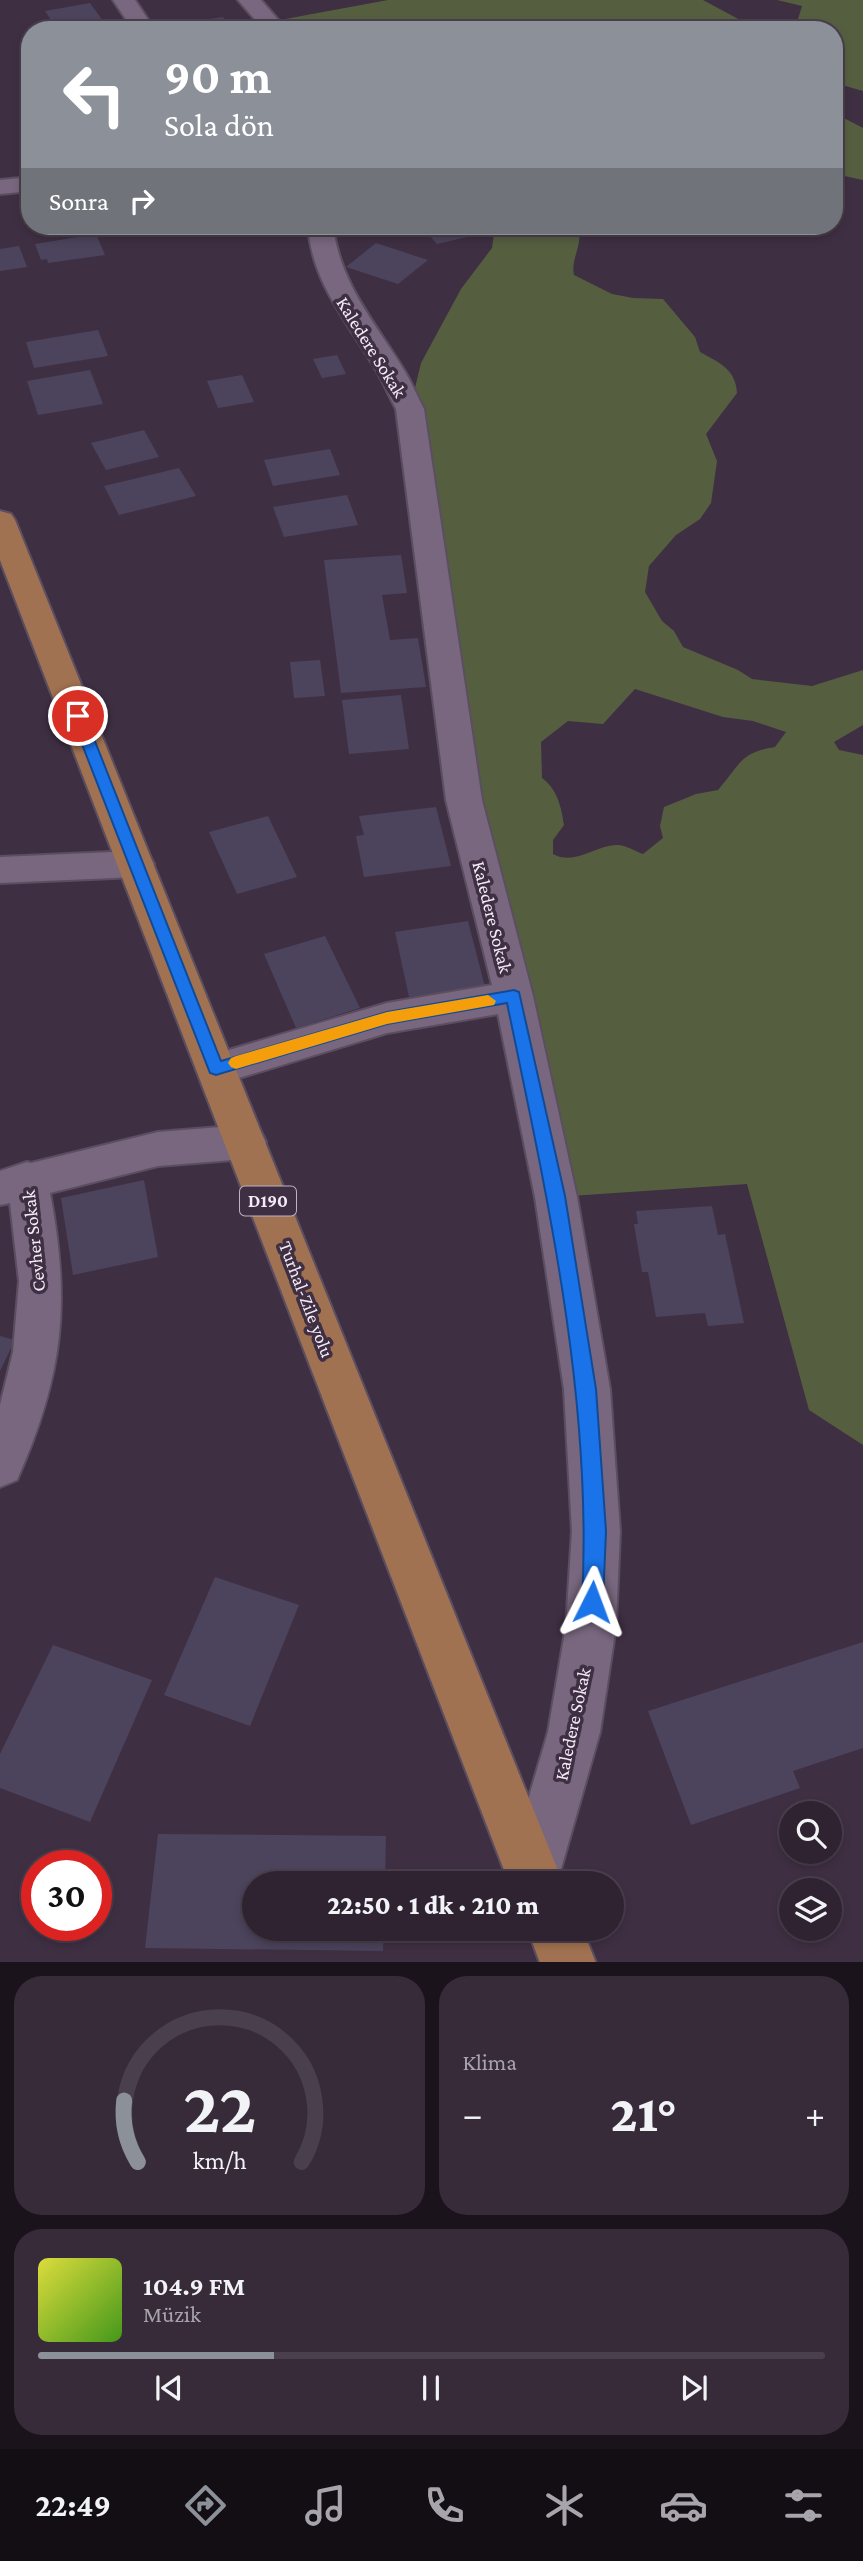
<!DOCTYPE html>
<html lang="tr">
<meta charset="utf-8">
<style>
:root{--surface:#2f2332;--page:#372b3a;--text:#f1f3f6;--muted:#a7a4ac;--line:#4a404d;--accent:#8c9099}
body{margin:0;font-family:"Crimson Pro",serif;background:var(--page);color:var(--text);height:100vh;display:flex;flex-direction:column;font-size:26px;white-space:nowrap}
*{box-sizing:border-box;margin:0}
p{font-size:23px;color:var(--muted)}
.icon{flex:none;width:38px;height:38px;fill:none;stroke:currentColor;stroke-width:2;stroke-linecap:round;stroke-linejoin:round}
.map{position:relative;height:1962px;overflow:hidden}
.panel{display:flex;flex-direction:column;gap:14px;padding:14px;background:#1a131c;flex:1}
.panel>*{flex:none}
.banner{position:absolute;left:21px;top:21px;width:822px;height:214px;border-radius:28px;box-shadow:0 4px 10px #0003,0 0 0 2px var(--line);background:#8c9099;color:#fff;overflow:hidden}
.fabs{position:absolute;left:779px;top:1801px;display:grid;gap:14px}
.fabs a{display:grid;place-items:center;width:63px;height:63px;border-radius:50%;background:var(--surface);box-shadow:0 4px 10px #0003,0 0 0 2px var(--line);font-size:35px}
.speed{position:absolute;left:21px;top:1850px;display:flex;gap:14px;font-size:35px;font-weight:700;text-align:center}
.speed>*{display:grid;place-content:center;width:91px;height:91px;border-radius:50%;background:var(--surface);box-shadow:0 4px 10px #0003,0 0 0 2px var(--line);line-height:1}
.speed .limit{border:10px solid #d22;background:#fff;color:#111}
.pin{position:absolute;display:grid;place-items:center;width:60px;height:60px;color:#fff;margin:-30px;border:4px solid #fff;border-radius:50%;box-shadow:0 2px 7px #0007}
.me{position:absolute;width:77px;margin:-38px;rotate:3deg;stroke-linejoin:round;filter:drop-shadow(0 0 5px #0008)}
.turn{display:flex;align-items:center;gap:24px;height:147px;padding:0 28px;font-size:32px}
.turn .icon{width:91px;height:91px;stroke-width:2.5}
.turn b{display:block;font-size:49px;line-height:60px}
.then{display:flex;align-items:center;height:66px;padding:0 28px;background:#0003;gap:14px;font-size:26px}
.big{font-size:52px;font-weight:800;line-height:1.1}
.panel .tile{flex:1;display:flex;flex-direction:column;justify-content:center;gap:10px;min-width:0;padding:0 24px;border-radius:28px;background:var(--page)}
.panel .dial{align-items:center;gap:0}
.dial svg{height:182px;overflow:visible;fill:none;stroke:var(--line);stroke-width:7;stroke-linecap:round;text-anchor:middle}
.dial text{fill:var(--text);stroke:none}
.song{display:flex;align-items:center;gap:21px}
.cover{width:84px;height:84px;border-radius:10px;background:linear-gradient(135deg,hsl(60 70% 55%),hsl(100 70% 35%))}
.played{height:7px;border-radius:4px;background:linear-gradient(90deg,var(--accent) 30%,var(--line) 30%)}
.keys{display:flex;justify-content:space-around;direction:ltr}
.heat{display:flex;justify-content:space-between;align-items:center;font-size:38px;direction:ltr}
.panel .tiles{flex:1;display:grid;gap:14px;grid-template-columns:1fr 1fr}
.tile:last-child{grid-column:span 2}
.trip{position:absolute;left:242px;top:1871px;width:382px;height:70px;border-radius:35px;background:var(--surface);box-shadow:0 4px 10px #0003,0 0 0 2px var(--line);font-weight:800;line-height:70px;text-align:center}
.tab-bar{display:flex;height:112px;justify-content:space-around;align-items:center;background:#130e14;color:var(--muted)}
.tab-bar .icon{width:49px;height:49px}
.tab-bar .current{color:var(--accent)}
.tab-bar b{font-size:32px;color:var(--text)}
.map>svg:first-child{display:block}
</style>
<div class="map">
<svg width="863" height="1963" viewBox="0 0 863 1963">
<rect width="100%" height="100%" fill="#3f2f43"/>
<g fill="#555f40" fill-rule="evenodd">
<path d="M388,0H703L742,21L798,19L802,6L777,0H863V91L835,83V30H276L269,22Z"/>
<path d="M842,117L863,128V180L835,174V118Z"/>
<path d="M495,226H577C585,242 570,259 574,275L612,294L633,298L663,299L695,337L700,352C718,362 736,369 737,393L706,434L717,461L711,503L700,519L676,535L649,566L645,592L662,621L674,631L683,647L738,670L752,679L812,686L863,670V725L834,742L839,750L863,755V1445L809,1410L747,1184L556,1197L514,996L410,409L421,363L461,289L492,248ZM635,689L723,717L753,721L786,732L775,747C739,753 740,765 718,790L696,794L664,807L660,826L663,838L643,854C635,851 624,844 616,845C594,846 574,866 553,854V840L564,825C561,807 558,790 542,778L541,742L568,721L603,724Z"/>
</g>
<g fill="#4b445c">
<path d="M90,3L103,21L57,29L45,11Z"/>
<path d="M223,17L230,30H184L180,23Z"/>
<path d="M258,22L263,30H235L233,25Z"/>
<path d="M421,226H456L467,237L437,244Z"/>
<path d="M96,234L105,255L48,263L47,259L41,260L35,244Z"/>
<path d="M376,243L428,260L398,284L346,267Z"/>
<path d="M19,246L27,267L0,271V249Z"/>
<path d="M98,330L108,356L34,368L26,342Z"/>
<path d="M337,355L346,374L322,378L313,359Z"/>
<path d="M90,370L103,404L38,415L27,381Z"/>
<path d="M242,375L254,402L218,408L207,381Z"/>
<path d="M144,430L159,457L106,470L91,443Z"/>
<path d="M330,449L340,475L273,486L264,460Z"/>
<path d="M179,468L196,496L119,515L104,486Z"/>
<path d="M347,495L358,525L284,537L273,507Z"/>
<path d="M401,555L407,593L382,595L390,640L418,638L426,687L341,693L324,560Z"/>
<path d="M320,660L325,696L294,698L290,662Z"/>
<path d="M401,695L409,749L349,754L342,700Z"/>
<path d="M436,807L451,866L364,877L356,836L364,835L359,816Z"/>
<path d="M268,816L297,877L237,894L209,832Z"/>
<path d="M468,921L485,987L409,997L395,932Z"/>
<path d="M325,936L360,1008L296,1028L264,954Z"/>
<path d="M144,1180L158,1257L73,1275L61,1198Z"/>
<path d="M712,1206L718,1235L725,1234L744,1323L708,1326L705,1313L656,1317L648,1272H642L634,1224H638L636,1211Z"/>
<path d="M0,1336L15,1340L0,1371Z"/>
<path d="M215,1577L299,1605L250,1726L164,1695Z"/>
<path d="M863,1642V1748L793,1771L800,1788L691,1825L648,1711Z"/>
<path d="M53,1645L152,1680L90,1822L0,1788V1754Z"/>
<path d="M158,1834L386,1836L385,1883H254V1928H384L383,1951L145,1948Z"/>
</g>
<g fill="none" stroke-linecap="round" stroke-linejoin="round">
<defs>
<g id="street">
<path d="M113,0H135L155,30H133Z"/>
<path d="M238,0H261L287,30H264Z"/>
<path d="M30,177V191L0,194V180Z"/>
<path d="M308,226H333C340,284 375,322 404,370C412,383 417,396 424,409L482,800L533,996L577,1197L610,1389L620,1531L616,1626L600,1732L557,1883H509L506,1875L548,1732L566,1626L572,1531L564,1389L535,1197L498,1014L387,1033L216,1085L202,1080L196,1069L202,1058L387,1003L492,985L446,800L396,409C389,396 384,383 376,370C348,323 312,283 308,226Z"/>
<path d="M136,851L149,855L154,864L149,873L136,877L0,883V857Z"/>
<path d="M245,1125L260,1130L266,1142L260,1154L245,1159L158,1166L50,1193C71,1304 63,1376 17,1480L0,1487V1405L13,1352L19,1281L10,1203L0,1205V1171L27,1162L31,1163L158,1132Z"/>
</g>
<g id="primary">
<path d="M0,511L11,514L15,520L563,1883H509L0,560Z"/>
<path d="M527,1928H582L596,1963H540Z"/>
</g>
</defs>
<use href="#street" stroke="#5b4e60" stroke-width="4"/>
<use href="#primary" stroke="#5b4e60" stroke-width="4"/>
<use href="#street" fill="#78677e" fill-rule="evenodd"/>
<use href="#primary" fill="#a17251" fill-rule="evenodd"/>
</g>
<path fill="#1a73e8" stroke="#114b97" stroke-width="2" d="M78,712L85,716L221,1061L387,1012L514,990L519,992L565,1196L596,1389L606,1531L603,1602L600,1609L592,1612L585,1609L582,1602C593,1400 548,1201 507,1003L387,1024L216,1075L210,1073L71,716Z"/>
<path fill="#f59e0b" d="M488,995L496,1001L494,1005L387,1024L236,1069L231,1067L228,1063L231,1058L236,1056L387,1012Z"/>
<g text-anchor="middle" stroke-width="7" stroke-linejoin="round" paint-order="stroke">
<rect fill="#3f2f43" stroke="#beb3c2" stroke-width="2" x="240" y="1186.5" width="56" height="29" rx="5"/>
<g font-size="18" font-weight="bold" fill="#f5ebf8">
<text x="268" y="1207">D190</text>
</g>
<g font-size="19" fill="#f5ebf8" stroke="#3f2f43">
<text transform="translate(372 347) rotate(58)" y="7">Kaledere Sokak</text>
<text transform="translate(493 917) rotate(76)" y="7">Kaledere Sokak</text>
<text transform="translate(33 1241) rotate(-96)" y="7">Cevher Sokak</text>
<text transform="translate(307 1299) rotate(69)" y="7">Turhal-Zile yolu</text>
<text transform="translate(572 1724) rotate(-78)" y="7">Kaledere Sokak</text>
</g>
</g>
</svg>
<div class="fabs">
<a><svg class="icon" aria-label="search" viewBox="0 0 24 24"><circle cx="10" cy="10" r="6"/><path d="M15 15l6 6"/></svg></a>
<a><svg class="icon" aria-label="layers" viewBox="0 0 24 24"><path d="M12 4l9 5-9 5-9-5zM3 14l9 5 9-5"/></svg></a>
</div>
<div class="speed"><div class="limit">30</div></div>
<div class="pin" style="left:78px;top:716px;background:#d93025"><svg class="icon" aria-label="arrive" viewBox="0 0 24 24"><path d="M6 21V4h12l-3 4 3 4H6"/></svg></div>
<svg class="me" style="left:592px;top:1602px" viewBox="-20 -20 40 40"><path d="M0-17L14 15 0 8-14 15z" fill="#1a73e8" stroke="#fff" stroke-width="4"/></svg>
<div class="trip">22:50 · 1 dk · 210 m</div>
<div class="banner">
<div class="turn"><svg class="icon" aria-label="left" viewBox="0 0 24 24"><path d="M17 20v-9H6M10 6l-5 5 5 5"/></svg><div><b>90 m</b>Sola dön</div></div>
<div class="then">Sonra<svg class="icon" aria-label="right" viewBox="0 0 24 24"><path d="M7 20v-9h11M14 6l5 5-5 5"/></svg></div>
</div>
</div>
<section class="panel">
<div class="tiles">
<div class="tile dial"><svg viewBox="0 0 100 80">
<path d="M14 69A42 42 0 1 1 86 69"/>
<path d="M14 69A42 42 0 0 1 8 42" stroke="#8c9099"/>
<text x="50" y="56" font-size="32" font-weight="700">22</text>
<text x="50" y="72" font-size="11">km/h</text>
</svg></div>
<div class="tile"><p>Klima</p>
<div class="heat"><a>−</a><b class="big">21°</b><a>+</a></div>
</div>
<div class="tile">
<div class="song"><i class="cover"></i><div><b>104.9 FM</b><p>Müzik</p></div></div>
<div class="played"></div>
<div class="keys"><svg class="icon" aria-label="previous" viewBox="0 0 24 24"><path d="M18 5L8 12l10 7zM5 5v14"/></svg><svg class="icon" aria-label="pause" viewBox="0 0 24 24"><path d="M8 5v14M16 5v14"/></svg><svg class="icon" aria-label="next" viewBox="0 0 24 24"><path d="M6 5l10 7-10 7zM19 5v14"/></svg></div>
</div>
</div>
</section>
<nav class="tab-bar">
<b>22:49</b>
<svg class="icon current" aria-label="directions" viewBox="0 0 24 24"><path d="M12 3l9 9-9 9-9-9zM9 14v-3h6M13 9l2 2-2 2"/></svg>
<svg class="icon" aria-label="music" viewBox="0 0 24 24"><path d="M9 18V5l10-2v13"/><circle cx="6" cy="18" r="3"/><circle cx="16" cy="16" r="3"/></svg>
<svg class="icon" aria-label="phone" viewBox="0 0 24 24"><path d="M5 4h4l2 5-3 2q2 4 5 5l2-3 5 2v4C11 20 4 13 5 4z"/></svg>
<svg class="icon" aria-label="climate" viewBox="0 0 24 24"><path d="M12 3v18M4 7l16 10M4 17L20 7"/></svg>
<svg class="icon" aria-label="car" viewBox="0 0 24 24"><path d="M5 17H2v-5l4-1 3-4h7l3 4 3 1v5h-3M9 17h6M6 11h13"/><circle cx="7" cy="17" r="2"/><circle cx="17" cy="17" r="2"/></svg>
<svg class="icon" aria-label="filters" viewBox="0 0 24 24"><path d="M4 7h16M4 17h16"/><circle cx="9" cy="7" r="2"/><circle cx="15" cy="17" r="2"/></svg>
</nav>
